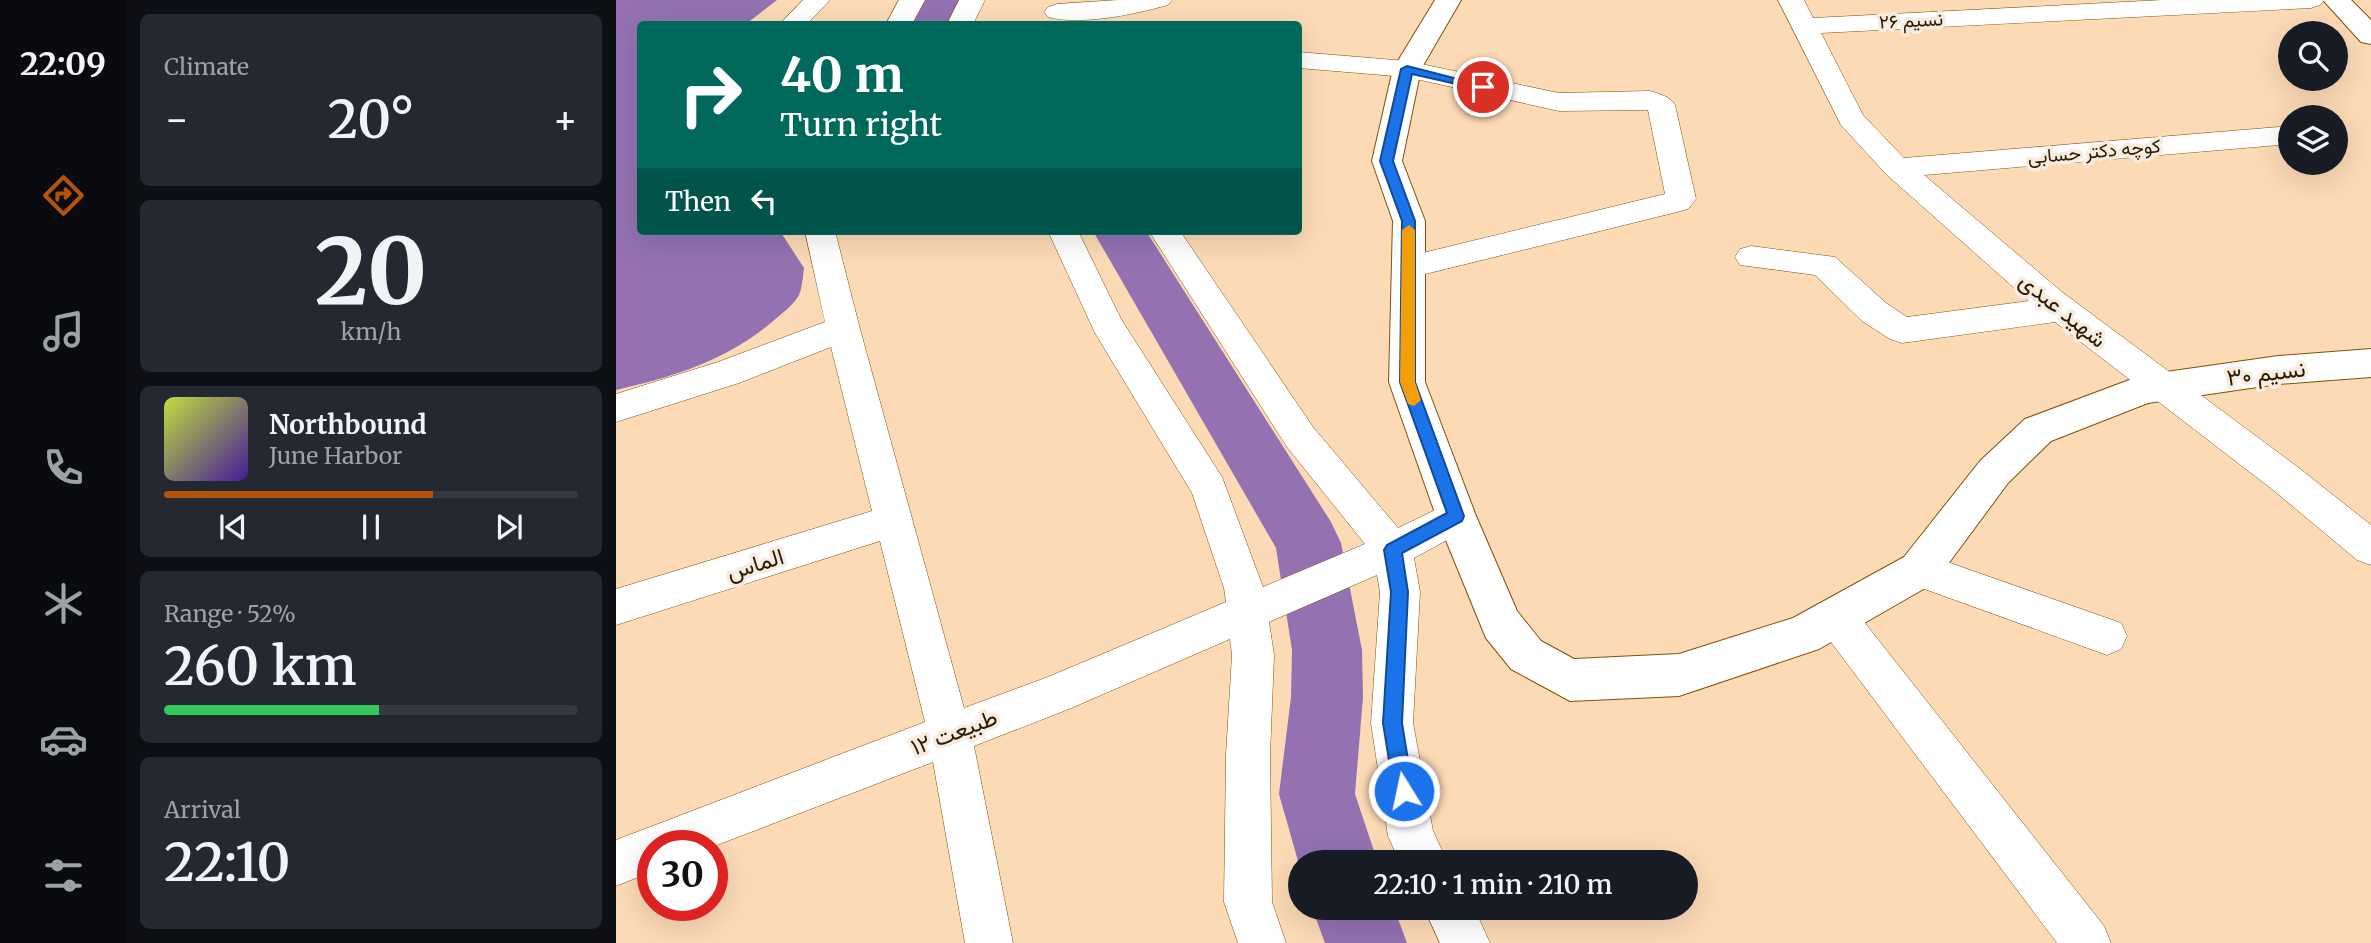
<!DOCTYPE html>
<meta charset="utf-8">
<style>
:root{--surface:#171b24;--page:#242831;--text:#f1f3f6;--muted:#9ea1a6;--line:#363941;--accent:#b45309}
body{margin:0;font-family:Merriweather,Vazirmatn,serif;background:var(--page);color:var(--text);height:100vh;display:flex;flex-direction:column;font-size:26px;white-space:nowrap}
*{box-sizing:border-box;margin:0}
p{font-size:23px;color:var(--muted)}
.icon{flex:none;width:38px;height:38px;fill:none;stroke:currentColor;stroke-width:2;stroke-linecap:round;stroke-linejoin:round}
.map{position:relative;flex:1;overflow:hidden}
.panel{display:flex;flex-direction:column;gap:14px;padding:14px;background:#0d0f14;width:490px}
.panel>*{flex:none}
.hud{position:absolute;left:21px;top:21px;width:665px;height:214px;border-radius:7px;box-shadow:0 7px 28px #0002;background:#00695c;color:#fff;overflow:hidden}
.buttons{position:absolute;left:1662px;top:21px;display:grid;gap:14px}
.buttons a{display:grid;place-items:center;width:70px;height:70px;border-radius:50%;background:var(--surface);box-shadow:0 7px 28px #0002;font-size:35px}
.speed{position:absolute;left:21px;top:830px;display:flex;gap:14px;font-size:35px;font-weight:700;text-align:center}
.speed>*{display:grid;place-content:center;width:91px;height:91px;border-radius:50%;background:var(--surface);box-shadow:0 7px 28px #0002;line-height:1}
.speed .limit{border:10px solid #d22;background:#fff;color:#111}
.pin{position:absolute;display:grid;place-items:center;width:60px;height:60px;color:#fff;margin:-30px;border:4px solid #fff;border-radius:50%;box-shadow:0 2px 7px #0007}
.me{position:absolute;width:77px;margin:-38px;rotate:350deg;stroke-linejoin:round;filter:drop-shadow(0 0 5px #0008)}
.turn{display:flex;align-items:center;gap:24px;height:147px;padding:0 28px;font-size:32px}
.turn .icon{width:91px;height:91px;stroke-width:2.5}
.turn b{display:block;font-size:49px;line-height:60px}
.then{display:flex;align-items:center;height:66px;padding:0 28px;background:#0003;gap:14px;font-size:26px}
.big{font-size:52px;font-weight:600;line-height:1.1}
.panel .card{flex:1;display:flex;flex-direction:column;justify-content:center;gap:10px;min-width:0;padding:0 24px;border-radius:10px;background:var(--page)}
.panel .dial{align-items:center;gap:0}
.dial b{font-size:91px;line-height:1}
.song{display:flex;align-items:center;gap:21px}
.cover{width:84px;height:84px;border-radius:10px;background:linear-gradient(135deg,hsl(70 70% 55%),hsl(260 70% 35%))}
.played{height:7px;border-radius:4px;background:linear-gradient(90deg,var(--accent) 65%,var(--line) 65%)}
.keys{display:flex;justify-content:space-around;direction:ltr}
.heat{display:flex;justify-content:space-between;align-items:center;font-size:38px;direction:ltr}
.charge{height:10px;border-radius:5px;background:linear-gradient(90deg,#34c759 52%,var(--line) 0)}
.trip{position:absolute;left:672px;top:850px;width:410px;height:70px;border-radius:35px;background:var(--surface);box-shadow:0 7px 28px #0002;font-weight:600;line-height:70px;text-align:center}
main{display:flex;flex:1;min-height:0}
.tabs{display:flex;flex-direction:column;width:126px;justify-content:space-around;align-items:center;background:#090b0e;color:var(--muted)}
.tabs .icon{width:49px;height:49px}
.tabs .active{color:var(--accent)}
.tabs b{font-size:32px;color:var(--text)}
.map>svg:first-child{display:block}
</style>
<main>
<nav class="tabs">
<b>22:09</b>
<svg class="icon active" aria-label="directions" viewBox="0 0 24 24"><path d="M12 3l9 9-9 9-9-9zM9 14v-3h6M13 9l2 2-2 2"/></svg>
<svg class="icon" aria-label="music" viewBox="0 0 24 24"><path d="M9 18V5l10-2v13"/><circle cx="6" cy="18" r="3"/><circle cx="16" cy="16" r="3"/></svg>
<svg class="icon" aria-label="phone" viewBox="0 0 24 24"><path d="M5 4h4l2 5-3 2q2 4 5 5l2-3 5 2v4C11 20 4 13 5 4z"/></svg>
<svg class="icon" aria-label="climate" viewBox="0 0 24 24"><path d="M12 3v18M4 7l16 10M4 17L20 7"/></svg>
<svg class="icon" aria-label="car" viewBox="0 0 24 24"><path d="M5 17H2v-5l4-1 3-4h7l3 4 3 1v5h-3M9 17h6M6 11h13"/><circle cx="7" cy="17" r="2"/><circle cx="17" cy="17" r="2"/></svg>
<svg class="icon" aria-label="filters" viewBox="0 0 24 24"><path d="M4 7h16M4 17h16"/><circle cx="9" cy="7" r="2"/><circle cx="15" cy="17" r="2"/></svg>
</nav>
<section class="panel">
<div class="card"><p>Climate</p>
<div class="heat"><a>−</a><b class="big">20°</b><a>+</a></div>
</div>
<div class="card dial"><b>20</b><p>km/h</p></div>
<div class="card">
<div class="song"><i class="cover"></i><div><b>Northbound</b><p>June Harbor</p></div></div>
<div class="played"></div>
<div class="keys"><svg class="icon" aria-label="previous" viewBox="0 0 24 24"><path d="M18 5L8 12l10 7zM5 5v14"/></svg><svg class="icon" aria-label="pause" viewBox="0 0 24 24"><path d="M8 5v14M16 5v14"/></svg><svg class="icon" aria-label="next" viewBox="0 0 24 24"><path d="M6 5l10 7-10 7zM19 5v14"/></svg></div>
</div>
<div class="card"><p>Range · 52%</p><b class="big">260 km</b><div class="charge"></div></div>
<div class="card"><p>Arrival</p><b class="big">22:10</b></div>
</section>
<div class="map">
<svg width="1755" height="943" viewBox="0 0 1755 943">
<rect width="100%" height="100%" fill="#fcdab6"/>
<path fill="#9472b2" d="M0,0H161L130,24H24V231H164L188,268C187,276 186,288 183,295C177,306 165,314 156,322C109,361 59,376 0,390Z"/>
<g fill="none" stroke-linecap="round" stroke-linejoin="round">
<g fill="#9472b2" fill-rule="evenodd">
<path d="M303,0H347L337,24H293Z"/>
<path d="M477,231H530L715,522L725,543L746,650L747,697L739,794L762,863H684V868L663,794L675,697L676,650L660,548Z"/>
<path d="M696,908H778L791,943H709Z"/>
</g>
<defs>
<g id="street">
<path d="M187,0H214L191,24H164Z"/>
<path d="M283,0H309L296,24H270Z"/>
<path d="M343,0H369L357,24H331Z"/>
<path d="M502,0H556L552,5C519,14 465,26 432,17L428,12L432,7L441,4Z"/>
<path d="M1162,0H1188L1197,18L1547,0H1708L1704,5L1695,8L1205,33L1247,115L1288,158L1675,126V144L1308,175L1446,292L1683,468L1755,525V565L1741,560L1657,490L1439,322L1286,343L1274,339L1246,321L1199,275L1124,265L1119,257L1124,249L1135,246L1219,257L1270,303L1291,317L1413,301L1271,175L1225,125Z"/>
<path d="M682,52L791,61L943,93L1034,91C1044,94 1053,96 1059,105L1080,199L1072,209L1061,212L793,278L782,275L777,267L782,259L1049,194L1032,110L943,111L791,77L682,68Z"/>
<path d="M189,231H219L244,329L348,708L432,677L610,602L608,588L576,493L479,333L432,231H462L505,319L606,477L647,587L749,544L671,447L533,231H564L697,427L782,528L840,500L853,504L859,516L853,528L798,558L804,592L797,723L817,831L832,863H784L772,836L755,723L764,592L761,575L653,622L658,655L654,755L656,902L670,943H622L608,902L610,755L616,655L614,639L453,709L358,746L397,943H349L317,762L96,847L37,845V871L0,886V840L309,722L264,541L0,625V589L256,511L215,347L123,383L0,422V394L102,362L209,322Z"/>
<path d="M1303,552L1505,623L1511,636L1505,649L1491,655L1289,582L1283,570L1289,558Z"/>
<path d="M1220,598L1234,604L1488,926L1495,943H1441L1206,630L1200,617L1206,604Z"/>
<path d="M808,908H858L874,943H824Z"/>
</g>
<path id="secondary" d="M819,0H845L805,69L786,161L809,221V382L860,516L901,611L925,641L958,659L1063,654L1177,618L1288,557L1364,461L1409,419L1516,379L1529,375L1662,356L1755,349V377L1662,384L1532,403L1435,441L1392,483L1318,583L1203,649L1063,696L954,701L895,669L870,638L820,516L773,382L777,221L756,161L777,69Z"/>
<path id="primary" d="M1707,0H1735L1755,20V44L1745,42Z"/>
</defs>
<use href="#street" stroke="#82510a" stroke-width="1"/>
<use href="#secondary" stroke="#82510a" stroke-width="2"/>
<use href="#primary" stroke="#82510a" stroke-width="2"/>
<use href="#street" fill="#fff" fill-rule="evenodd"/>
<use href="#secondary" fill="#fff" fill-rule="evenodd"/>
<use href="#primary" fill="#fff" fill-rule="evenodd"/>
</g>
<path fill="#1a73e8" stroke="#114b97" stroke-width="2" d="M791,66L873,87L867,90L796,74L777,161L799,221V382L848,516L846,521L786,553L792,592L786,723L797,791L794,798L788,801L781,798L778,791L767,723L775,592L768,550L771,545L831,513L784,382L786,221L764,161L785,69Z"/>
<path fill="#f59e0b" d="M793,225L799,230V382L805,400L798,406L792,404L784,382L786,230Z"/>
<g text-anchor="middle" stroke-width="7" stroke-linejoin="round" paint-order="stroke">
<g font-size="19" fill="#2d1800" stroke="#f7ece0">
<text transform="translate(1295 20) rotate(-3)" y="7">نسیم ۲۶</text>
<text transform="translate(1478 151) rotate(-5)" y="7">کوچه دکتر حسابی</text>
</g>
<g font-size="23" fill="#2d1800" stroke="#f7ece0">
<text transform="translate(1447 310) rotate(39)" y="8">شهید عبدی</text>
<text transform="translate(1650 373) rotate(-7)" y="8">نسیم ۳۰</text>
<text transform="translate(139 564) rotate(-17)" y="8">الماس</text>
<text transform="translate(338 732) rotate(-21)" y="8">طبیعت ۱۲</text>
</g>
</g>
</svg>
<div class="buttons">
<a><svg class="icon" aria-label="search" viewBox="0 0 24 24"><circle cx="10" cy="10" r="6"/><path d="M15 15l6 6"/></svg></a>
<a><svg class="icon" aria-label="layers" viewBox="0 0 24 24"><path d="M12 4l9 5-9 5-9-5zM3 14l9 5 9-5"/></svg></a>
</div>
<div class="speed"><div class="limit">30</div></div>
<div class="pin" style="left:867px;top:87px;background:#d93025"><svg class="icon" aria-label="arrive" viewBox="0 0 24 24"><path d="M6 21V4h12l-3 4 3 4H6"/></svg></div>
<svg class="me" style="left:788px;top:791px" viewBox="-20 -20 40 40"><circle r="17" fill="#1a73e8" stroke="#fff" stroke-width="3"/><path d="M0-11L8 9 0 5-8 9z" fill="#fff"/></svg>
<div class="trip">22:10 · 1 min · 210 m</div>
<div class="hud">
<div class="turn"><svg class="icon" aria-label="right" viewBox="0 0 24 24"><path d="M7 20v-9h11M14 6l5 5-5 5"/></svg><div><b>40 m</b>Turn right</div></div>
<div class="then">Then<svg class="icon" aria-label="left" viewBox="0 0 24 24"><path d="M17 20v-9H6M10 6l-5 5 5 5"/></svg></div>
</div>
</div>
</main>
